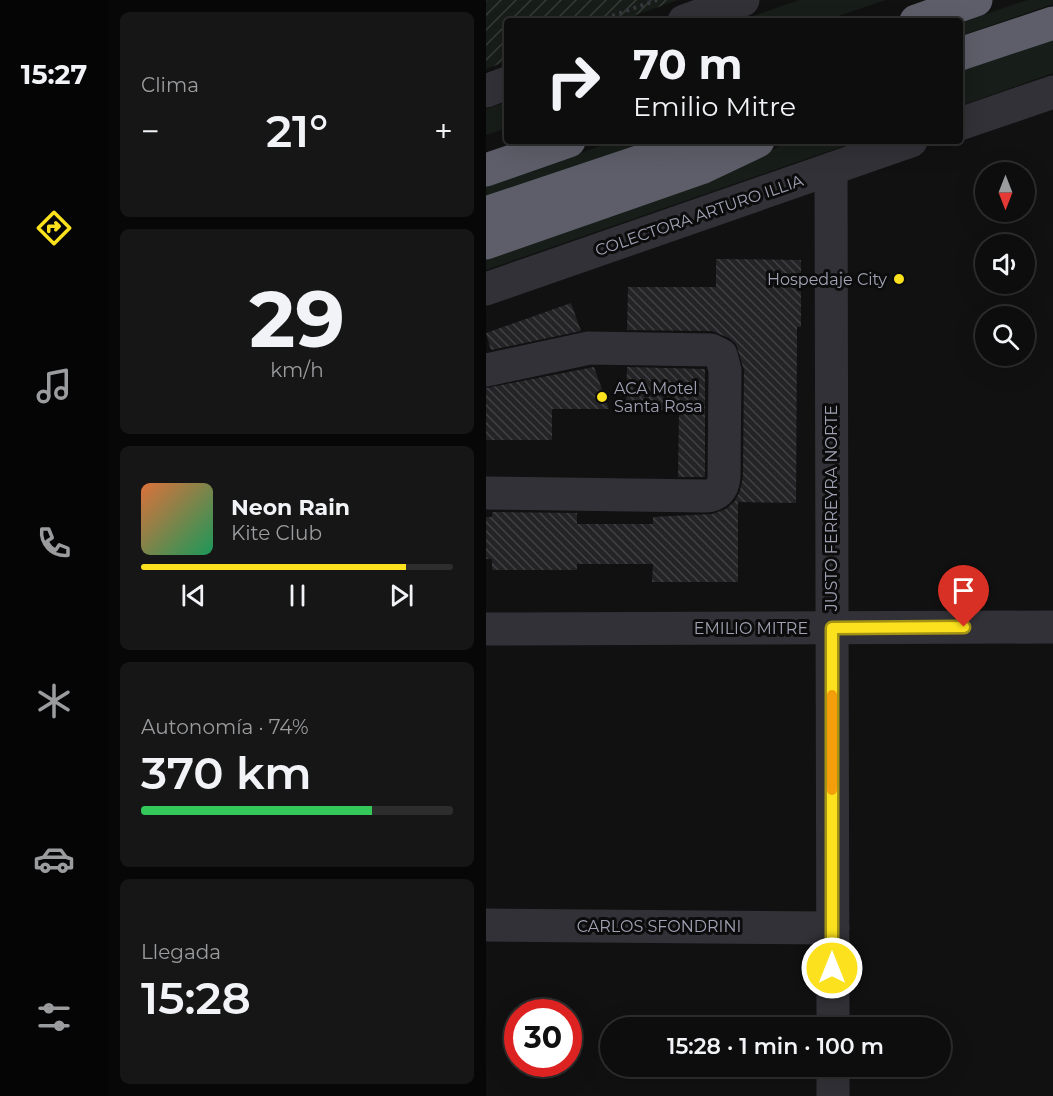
<!DOCTYPE html>
<html lang="es">
<meta charset="utf-8">
<style>
:root{--surface:#0d0d0e;--page:#161617;--text:#f1f3f6;--muted:#9a9c9e;--line:#2d2d2e;--accent:#fce21e}
body{margin:0;font-family:Montserrat,sans-serif;background:var(--page);color:var(--text);height:100vh;display:flex;flex-direction:column;font-size:22px;white-space:nowrap}
*{box-sizing:border-box;margin:0}
p{font-size:20px;color:var(--muted)}
.icon{flex:none;width:33px;height:33px;fill:none;stroke:currentColor;stroke-width:2;stroke-linecap:round;stroke-linejoin:round}
.map{position:relative;flex:1;overflow:hidden}
.details{display:flex;flex-direction:column;gap:12px;padding:12px;background:#070708;width:378px}
.details>*{flex:none}
.hud{position:absolute;left:18px;top:18px;width:459px;height:126px;border-radius:6px;box-shadow:0 6px 24px #0002,0 0 0 2px var(--line);background:#0d0d0e;color:var(--text);overflow:hidden}
.needle{width:39px;rotate:180deg}
.controls{position:absolute;left:489px;top:162px;display:grid;gap:12px}
.controls a{display:grid;place-items:center;width:60px;height:60px;border-radius:50%;background:var(--surface);box-shadow:0 6px 24px #0002,0 0 0 2px var(--line);font-size:30px}
.speed{position:absolute;left:18px;top:999px;display:flex;gap:12px;font-size:30px;font-weight:700;text-align:center}
.speed>*{display:grid;place-content:center;width:78px;height:78px;border-radius:50%;background:var(--surface);box-shadow:0 6px 24px #0002,0 0 0 2px var(--line);line-height:1}
.speed .limit{border:9px solid #d22;background:#fff;color:#111}
.pin{position:absolute;display:grid;place-items:center;width:51px;height:51px;color:#fff;margin:-62px -26px;border-radius:50% 50% 50% 0;rotate:-45deg;box-shadow:0 0 6px #0007}
.pin .icon{rotate:45deg}
.me{position:absolute;width:66px;margin:-33px;rotate:0deg;stroke-linejoin:round;filter:drop-shadow(0 0 4px #0008)}
.turn{display:flex;align-items:center;gap:21px;height:126px;padding:0 30px;font-size:27px}
.turn .icon{width:78px;height:78px;stroke-width:2.5}
.turn b{display:block;font-size:42px;line-height:51px}
.big{font-size:45px;font-weight:600;line-height:1.1}
.details .card{flex:1;display:flex;flex-direction:column;justify-content:center;gap:9px;min-width:0;padding:0 21px;border-radius:9px;background:var(--page)}
.details .dial{align-items:center;gap:0}
.dial b{font-size:78px;line-height:1}
.song{display:flex;align-items:center;gap:18px}
.cover{width:72px;height:72px;border-radius:9px;background:linear-gradient(135deg,hsl(20 70% 55%),hsl(150 70% 35%))}
.played{height:6px;border-radius:3px;background:linear-gradient(90deg,var(--accent) 85%,var(--line) 85%)}
.keys{display:flex;justify-content:space-around;direction:ltr}
.heat{display:flex;justify-content:space-between;align-items:center;font-size:33px;direction:ltr}
.charge{height:9px;border-radius:4px;background:linear-gradient(90deg,#34c759 74%,var(--line) 0)}
.trip{position:absolute;left:114px;top:1017px;width:351px;height:60px;border-radius:30px;background:var(--surface);box-shadow:0 6px 24px #0002,0 0 0 2px var(--line);font-weight:600;line-height:60px;text-align:center}
main{display:flex;flex:1;min-height:0}
.dock{display:flex;flex-direction:column;width:108px;justify-content:space-around;align-items:center;background:#050506;color:var(--muted)}
.dock .icon{width:42px;height:42px}
.dock .current{color:var(--accent)}
.dock b{font-size:27px;color:var(--text)}
.map>svg:first-child{display:block}
</style>
<main>
<nav class="dock">
<b>15:27</b>
<svg class="icon current" aria-label="directions" viewBox="0 0 24 24"><path d="M12 3l9 9-9 9-9-9zM9 14v-3h6M13 9l2 2-2 2"/></svg>
<svg class="icon" aria-label="music" viewBox="0 0 24 24"><path d="M9 18V5l10-2v13"/><circle cx="6" cy="18" r="3"/><circle cx="16" cy="16" r="3"/></svg>
<svg class="icon" aria-label="phone" viewBox="0 0 24 24"><path d="M5 4h4l2 5-3 2q2 4 5 5l2-3 5 2v4C11 20 4 13 5 4z"/></svg>
<svg class="icon" aria-label="climate" viewBox="0 0 24 24"><path d="M12 3v18M4 7l16 10M4 17L20 7"/></svg>
<svg class="icon" aria-label="car" viewBox="0 0 24 24"><path d="M5 17H2v-5l4-1 3-4h7l3 4 3 1v5h-3M9 17h6M6 11h13"/><circle cx="7" cy="17" r="2"/><circle cx="17" cy="17" r="2"/></svg>
<svg class="icon" aria-label="filters" viewBox="0 0 24 24"><path d="M4 7h16M4 17h16"/><circle cx="9" cy="7" r="2"/><circle cx="15" cy="17" r="2"/></svg>
</nav>
<section class="details">
<div class="card"><p>Clima</p>
<div class="heat"><a>−</a><b class="big">21°</b><a>+</a></div>
</div>
<div class="card dial"><b>29</b><p>km/h</p></div>
<div class="card">
<div class="song"><i class="cover"></i><div><b>Neon Rain</b><p>Kite Club</p></div></div>
<div class="played"></div>
<div class="keys"><svg class="icon" aria-label="previous" viewBox="0 0 24 24"><path d="M18 5L8 12l10 7zM5 5v14"/></svg><svg class="icon" aria-label="pause" viewBox="0 0 24 24"><path d="M8 5v14M16 5v14"/></svg><svg class="icon" aria-label="next" viewBox="0 0 24 24"><path d="M6 5l10 7-10 7zM19 5v14"/></svg></div>
</div>
<div class="card"><p>Autonomía · 74%</p><b class="big">370 km</b><div class="charge"></div></div>
<div class="card"><p>Llegada</p><b class="big">15:28</b></div>
</section>
<div class="map">
<svg width="567" height="1096" viewBox="0 0 567 1096">
<defs>
<pattern id="garden-furrows" width="10" height="10" patternUnits="userSpaceOnUse" patternTransform="scale(1.5)"><rect width="10" height="10" fill="#171d19"/><path d="M-1 1l2-2M0 10L10 0M9 11l2-2" fill="none" stroke="#363b38"/></pattern>
<pattern id="building-back-hatch" width="6" height="6" patternUnits="userSpaceOnUse" patternTransform="scale(1.5)"><rect width="6" height="6" fill="#242326"/><path d="M-1 5l2 2M0 0l6 6M5-1l2 2" fill="none" stroke="#414043"/></pattern>
</defs>
<rect width="100%" height="100%" fill="#111112"/>
<g fill="#171d19">
<path d="M313,0H400L337,21H253Z"/>
<path d="M541,0H567V4L474,36V23Z"/>
<path d="M567,38V73L474,106V70Z"/>
<path d="M21,102V128L0,135V109Z"/>
<path d="M129,141H167L0,198V185Z"/>
<path d="M304,141H372L0,270V255L282,152Z"/>
</g>
<path fill="url(#garden-furrows)" d="M0,0H192L133,21H21V61L0,69Z"/>
<g fill="url(#building-back-hatch)">
<path d="M230,259L315,260V327H311L310,503L252,502V582H166L167,564H91V570H6V559H0V517H6V512L91,513V524H167V517L226,514L240,509L249,501L254,491L257,477L258,370L250,344L243,338L226,331L141,330L142,287H230Z"/>
<path d="M85,303L95,331L5,350L0,333Z"/>
<path d="M108,367L123,409H66V440H0V388Z"/>
<path d="M141,367L219,369V477H192L193,410L140,409Z"/>
</g>
<g fill="none" stroke-linecap="round" stroke-linejoin="round">
<path stroke="#37383e" stroke-width="4" stroke-dasharray="3 4.5" stroke-linecap="butt" d="M112,21L171,0"/>
<g stroke="#323137" stroke-width="33">
<path d="M198,21L257,0"/>
<path d="M0,91L21,83"/>
<path d="M474,124L567,92"/>
<path d="M345,169L347,1028"/>
<path d="M0,289L425,141"/>
<path d="M0,370L103,348L225,350L235,355L239,370L238,477C237,490 230,496 218,496L0,493"/>
<path d="M0,629L567,627"/>
<path d="M0,925L347,928"/>
<path d="M347,1066V1096"/>
</g>
<g stroke="#5d5e69" stroke-width="33">
<path d="M430,21L490,0"/>
<path d="M474,54L567,23"/>
<path d="M0,170L83,141"/>
<path d="M0,213L215,141"/>
<path d="M0,243L215,168L272,141"/>
</g>
</g>
<g fill="none" stroke-linecap="round" stroke-linejoin="round">
<defs>
<path id="route" d="M346,968V628L478,627"/>
</defs>
<use href="#route" stroke="#a49314" stroke-width="15"/>
<use href="#route" stroke="#fce21e" stroke-width="10"/>
<path stroke="#f59e0b" stroke-width="10" d="M346,695V790"/>
</g>
<g fill="#fce21e" stroke="#0c0c0d" stroke-width="2">
<circle cx="413" cy="279" r="6"/>
<circle cx="116" cy="397" r="6"/>
</g>
<g text-anchor="middle" stroke-width="6" stroke-linejoin="round" paint-order="stroke">
<g font-size="16" fill="#a1a3b4" stroke="#0c0c0d">
<text transform="translate(213 215) rotate(-19)" y="6">COLECTORA ARTURO ILLIA</text>
<text transform="translate(345 508) rotate(-90)" y="6">JUSTO FERREYRA NORTE</text>
<text x="265" y="634">EMILIO MITRE</text>
<text x="173" y="932">CARLOS SFONDRINI</text>
</g>
<g font-size="16" fill="#a1a3b4" stroke="#0c0c0d" text-anchor="end">
<text x="401" y="285">Hospedaje City</text>
<text x="128" y="394" text-anchor="start">ACA Motel<tspan x="128" dy="18">Santa Rosa</tspan></text>
</g>
</g>
</svg>
<div class="controls">
<a><svg class="needle" viewBox="-14 -14 28 28"><path d="M0-13l5 13h-10z" fill="#e53935"/><path d="M0 13l5-13h-10z" fill="#9a9c9e"/></svg></a>
<a><svg class="icon" aria-label="sound" viewBox="0 0 24 24"><path d="M4 9h4l5-4v14l-5-4H4zM17 9q2 3 0 6"/></svg></a>
<a><svg class="icon" aria-label="search" viewBox="0 0 24 24"><circle cx="10" cy="10" r="6"/><path d="M15 15l6 6"/></svg></a>
</div>
<div class="speed"><div class="limit">30</div></div>
<div class="pin" style="left:478px;top:627px;background:#d93025"><svg class="icon" aria-label="arrive" viewBox="0 0 24 24"><path d="M6 21V4h12l-3 4 3 4H6"/></svg></div>
<svg class="me" style="left:346px;top:968px" viewBox="-20 -20 40 40"><circle r="17" fill="#fce21e" stroke="#fff" stroke-width="3"/><path d="M0-11L8 9 0 5-8 9z" fill="#fff"/></svg>
<div class="trip">15:28 · 1 min · 100 m</div>
<div class="hud">
<div class="turn"><svg class="icon" aria-label="right" viewBox="0 0 24 24"><path d="M7 20v-9h11M14 6l5 5-5 5"/></svg><div><b>70 m</b>Emilio Mitre</div></div>
</div>
</div>
</main>
